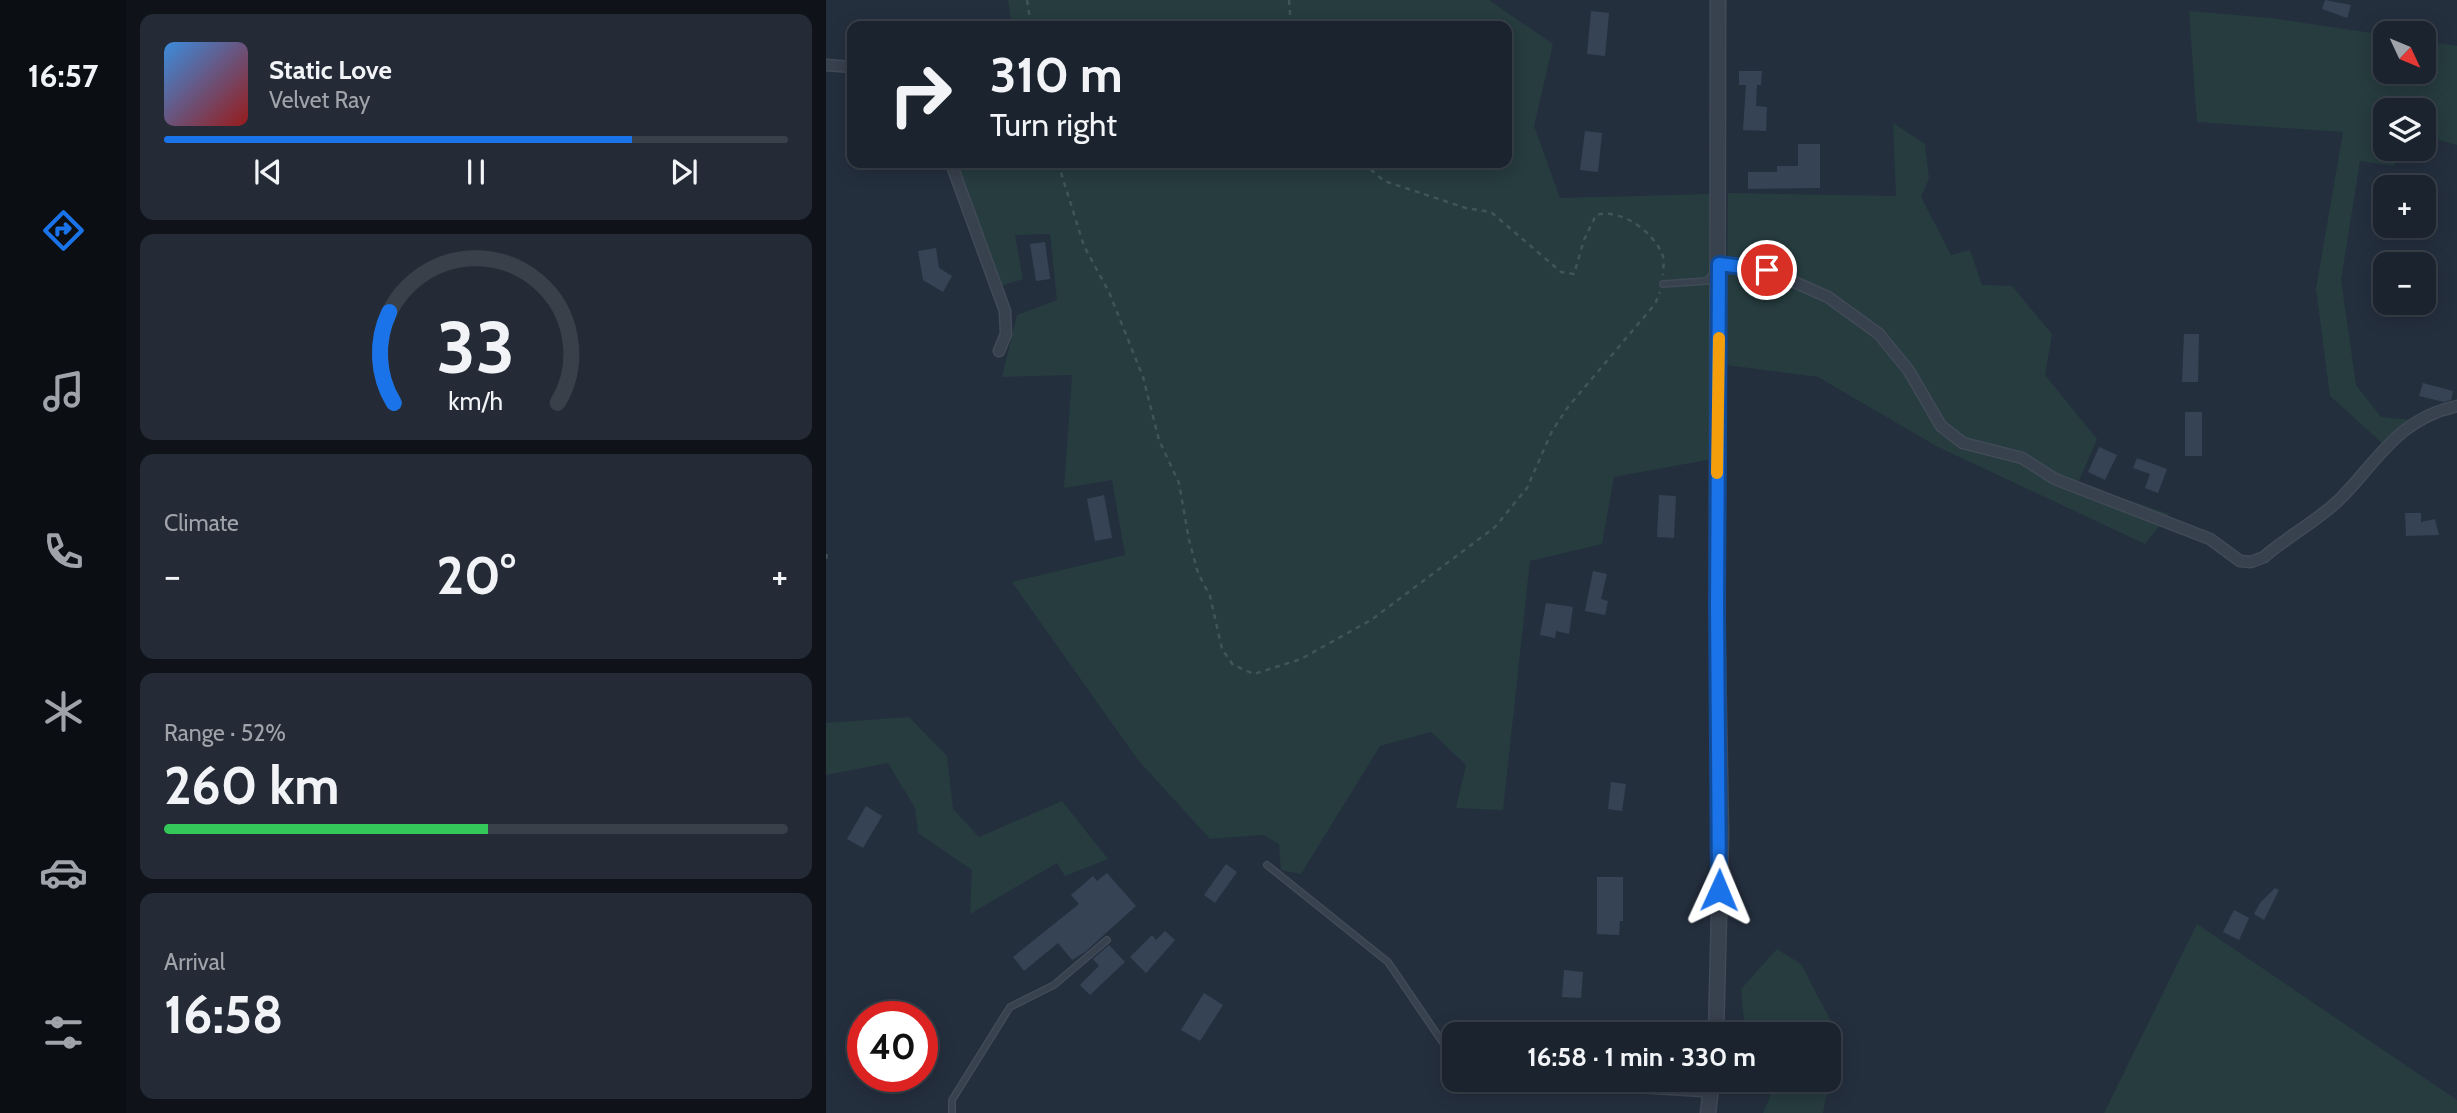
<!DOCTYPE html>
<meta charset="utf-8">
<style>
:root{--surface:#1b232e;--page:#242b36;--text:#f1f3f6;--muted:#a0a4aa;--line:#39404a;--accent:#1a73e8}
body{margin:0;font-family:Cabin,sans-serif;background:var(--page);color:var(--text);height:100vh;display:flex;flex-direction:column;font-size:26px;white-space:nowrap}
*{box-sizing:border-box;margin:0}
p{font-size:23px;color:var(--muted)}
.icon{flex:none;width:38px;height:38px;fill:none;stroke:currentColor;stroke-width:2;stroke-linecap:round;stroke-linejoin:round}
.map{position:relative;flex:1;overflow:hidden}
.sheet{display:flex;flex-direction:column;gap:14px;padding:14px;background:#0f1319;width:700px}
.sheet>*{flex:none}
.top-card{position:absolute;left:21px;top:21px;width:665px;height:147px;border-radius:14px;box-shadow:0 4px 18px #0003,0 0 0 2px var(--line);background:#1b232e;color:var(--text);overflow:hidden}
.needle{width:46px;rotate:134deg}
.controls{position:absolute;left:1547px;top:21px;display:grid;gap:14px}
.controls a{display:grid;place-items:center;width:63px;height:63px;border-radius:14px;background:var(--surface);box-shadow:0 4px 18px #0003,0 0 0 2px var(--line);font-size:35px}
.speed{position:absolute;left:21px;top:1001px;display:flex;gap:14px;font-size:35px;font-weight:700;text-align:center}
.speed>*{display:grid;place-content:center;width:91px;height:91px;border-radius:50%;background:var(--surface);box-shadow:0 4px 18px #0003,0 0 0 2px var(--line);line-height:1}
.speed .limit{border:10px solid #d22;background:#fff;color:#111}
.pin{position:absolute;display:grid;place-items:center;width:60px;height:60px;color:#fff;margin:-30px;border:4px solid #fff;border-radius:50%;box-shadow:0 2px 7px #0007}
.me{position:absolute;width:77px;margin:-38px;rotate:1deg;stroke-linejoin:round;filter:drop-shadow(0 0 5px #0008)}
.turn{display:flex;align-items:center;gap:24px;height:147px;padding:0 28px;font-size:32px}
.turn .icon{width:91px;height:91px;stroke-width:2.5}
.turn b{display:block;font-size:49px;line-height:60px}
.big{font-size:52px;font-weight:700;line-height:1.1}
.sheet .card{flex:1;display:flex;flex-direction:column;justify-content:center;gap:10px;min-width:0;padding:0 24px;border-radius:14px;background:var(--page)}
.sheet .dial{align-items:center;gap:0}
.dial svg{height:182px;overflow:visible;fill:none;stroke:var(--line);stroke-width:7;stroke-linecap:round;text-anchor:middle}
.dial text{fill:var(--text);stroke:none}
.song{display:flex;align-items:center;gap:21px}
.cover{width:84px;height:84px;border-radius:10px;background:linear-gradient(135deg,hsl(210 70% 55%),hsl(0 70% 35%))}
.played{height:7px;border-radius:4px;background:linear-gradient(90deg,var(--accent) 75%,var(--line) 75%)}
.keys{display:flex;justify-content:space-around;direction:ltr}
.heat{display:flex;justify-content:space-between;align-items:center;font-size:38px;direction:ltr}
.charge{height:10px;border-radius:5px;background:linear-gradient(90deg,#34c759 52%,var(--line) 0)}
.trip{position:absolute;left:616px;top:1022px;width:399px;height:70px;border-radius:14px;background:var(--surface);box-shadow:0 4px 18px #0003,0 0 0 2px var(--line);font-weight:700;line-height:70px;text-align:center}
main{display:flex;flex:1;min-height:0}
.menu{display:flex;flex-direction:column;width:126px;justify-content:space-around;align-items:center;background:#0b0e12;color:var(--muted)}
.menu .icon{width:49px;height:49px}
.menu .current{color:var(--accent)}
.menu b{font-size:32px;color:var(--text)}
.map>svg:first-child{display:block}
</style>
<main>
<nav class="menu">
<b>16:57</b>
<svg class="icon current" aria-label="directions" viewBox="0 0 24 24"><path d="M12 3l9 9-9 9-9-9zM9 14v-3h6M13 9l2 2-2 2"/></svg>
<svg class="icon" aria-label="music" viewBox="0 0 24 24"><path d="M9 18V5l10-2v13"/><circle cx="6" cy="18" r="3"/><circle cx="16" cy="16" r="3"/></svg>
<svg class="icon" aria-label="phone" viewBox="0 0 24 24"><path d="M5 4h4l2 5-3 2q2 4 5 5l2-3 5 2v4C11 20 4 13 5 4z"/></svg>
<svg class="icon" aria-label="climate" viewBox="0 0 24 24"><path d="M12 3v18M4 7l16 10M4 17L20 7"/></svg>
<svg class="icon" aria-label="car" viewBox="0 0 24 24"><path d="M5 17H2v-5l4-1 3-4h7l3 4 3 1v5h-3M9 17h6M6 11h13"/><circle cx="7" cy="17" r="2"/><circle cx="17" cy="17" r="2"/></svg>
<svg class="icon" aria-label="filters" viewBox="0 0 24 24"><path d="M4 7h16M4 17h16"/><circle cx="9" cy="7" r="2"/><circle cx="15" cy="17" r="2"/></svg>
</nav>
<section class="sheet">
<div class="card">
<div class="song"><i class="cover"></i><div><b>Static Love</b><p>Velvet Ray</p></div></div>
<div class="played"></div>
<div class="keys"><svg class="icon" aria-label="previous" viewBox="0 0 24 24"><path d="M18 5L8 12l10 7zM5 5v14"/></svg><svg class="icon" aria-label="pause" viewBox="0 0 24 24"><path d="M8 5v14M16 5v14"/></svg><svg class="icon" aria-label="next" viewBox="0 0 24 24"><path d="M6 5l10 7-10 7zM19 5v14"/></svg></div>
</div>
<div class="card dial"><svg viewBox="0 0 100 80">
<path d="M14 69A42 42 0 1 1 86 69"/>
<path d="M14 69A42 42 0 0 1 12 29" stroke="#1a73e8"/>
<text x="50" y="56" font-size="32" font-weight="700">33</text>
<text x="50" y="72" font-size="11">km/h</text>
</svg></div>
<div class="card"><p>Climate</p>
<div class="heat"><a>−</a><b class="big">20°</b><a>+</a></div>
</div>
<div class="card"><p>Range · 52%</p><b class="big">260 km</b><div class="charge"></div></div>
<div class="card"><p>Arrival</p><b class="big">16:58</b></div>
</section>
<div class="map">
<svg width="1631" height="1113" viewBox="0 0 1631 1113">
<rect width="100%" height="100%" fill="#242f3e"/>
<g fill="#263c3f">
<path d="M182,0H663L727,44L708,126L734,198L884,194L886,459L788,477L776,544L704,561L677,810L630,808L640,765L605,732L554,746L475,874L455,870L453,844L437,835L384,839L312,760L186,582L299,555L286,480L238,488L246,375L176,377L191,315L231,300L224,234L189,235L197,279L175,286L132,163H681V26H186Z"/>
<path d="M1363,11L1445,18L1559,35V72H1598V41L1631,46V145L1598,136V110H1559V149H1585L1567,166L1534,161L1515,280L1530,385L1555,417L1585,420L1556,443L1504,396L1490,289L1517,132L1371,122Z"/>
<path d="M1067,123L1099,144L1103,178L1095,197L1125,255L1144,250L1156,285L1186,286L1226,334L1219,375L1271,439L1252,483L1343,514L1319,544L1110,446L992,377L900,365L902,193L1070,196Z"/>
<path d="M83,717L121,756L127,809L153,837L236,801L282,859L239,876L231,863L144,914L146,870L92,833L89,808L62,763L0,775V723Z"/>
<path d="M1371,924L1631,1100V1113H1278Z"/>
<path d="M951,949L975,964L1012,1035L997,1113H937L951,1080H1003V1034L919,1032L915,989Z"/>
</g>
<g fill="#364354">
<path d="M1499,0L1525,5L1521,18L1496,9Z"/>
<path d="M765,11L783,13L779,56L761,54Z"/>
<path d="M913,71H936L935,85H931L930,106L941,107L940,131L917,130L920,85H913Z"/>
<path d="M759,131L776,133L772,172L754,170Z"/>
<path d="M972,144H994V188L922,189V172H951V166H972Z"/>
<path d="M219,242L224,279L210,281L204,244Z"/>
<path d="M110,248L113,268L126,276L117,292L97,280L92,251Z"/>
<path d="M1358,334H1373L1372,382H1356Z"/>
<path d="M1597,383L1627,391L1625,400L1618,402L1593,396Z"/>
<rect x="1359" y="412" width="17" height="44"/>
<path d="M1273,447L1291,455L1279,480L1262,472Z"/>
<path d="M1311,458L1341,469L1332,493L1319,488L1324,474L1307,468Z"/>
<path d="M278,495L286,538L269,541L261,499Z"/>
<path d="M833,495L850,496L848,538L831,537Z"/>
<path d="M1579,513H1595V522L1609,519L1613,535L1580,536Z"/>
<path d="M767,571L781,574L775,599L782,601L779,615L759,611Z"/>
<path d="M720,603L747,607L743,634L730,631L729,638L714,635Z"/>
<path d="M785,782L800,784L796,811L782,809Z"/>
<path d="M40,806L56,816L37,848L21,839Z"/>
<path d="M400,864L411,872L389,903L378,895Z"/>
<path d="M281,873L310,906L259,952L246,960L232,943L198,971L187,957L253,904L245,895L267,876L271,881Z"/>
<path d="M771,877H797V921H794L793,935L771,934Z"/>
<path d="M1449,888L1453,890L1438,920L1428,914L1434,903Z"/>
<path d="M1408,910L1423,918L1413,940L1397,932Z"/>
<path d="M339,931L349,940L320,973L304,957L326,935L330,940Z"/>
<path d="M283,945L299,962L264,995L254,985L273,966L267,959Z"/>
<path d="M738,970L757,972L755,998L736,997Z"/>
<path d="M378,993L397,1005L374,1041L355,1030Z"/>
</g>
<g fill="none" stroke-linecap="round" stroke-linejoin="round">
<defs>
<g id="service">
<path d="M837,284L881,281L888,272"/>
<path d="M441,865L562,962L628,1059"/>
<path d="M659,1080L884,1094"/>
<path d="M126,1113V1100L184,1007L228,985L281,940"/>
</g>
<g id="minor">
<path d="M0,65L26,67"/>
<path d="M125,163L179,311L180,334L173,351"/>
<path d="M893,264L941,270L1002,297L1053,334L1083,371L1115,426L1137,443L1196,458L1229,479L1384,539L1414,561L1425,562L1438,557C1462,536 1493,520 1515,498C1553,459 1572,419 1631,406"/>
</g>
<g id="tertiary">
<path d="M890,1034L895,833L891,606L892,0"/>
<path d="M882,1113L886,1080"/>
</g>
</defs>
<use href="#service" stroke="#414a57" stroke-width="8"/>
<use href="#minor" stroke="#414a57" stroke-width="13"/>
<use href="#tertiary" stroke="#414a57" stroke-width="17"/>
<g stroke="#3f5557" stroke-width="2.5" stroke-dasharray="5 5" stroke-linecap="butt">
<path d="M201,0L205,26"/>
<path d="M463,0L465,26"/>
<path d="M232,163L258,246L283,292L317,377L333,440L353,483L363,540L372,573L384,596L396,649L407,665L428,674L475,659L545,620L669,527L701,488L726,431L742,407L829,304L834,292"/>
<path d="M537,163L558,181L640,208L665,212L735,272L748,274L758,240L770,215C794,208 827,231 836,254C839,259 837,269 837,275"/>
<path d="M0,559L1,553"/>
</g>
<use href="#service" stroke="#38414e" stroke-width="5"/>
<use href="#minor" stroke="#38414e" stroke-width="10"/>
<use href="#tertiary" stroke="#38414e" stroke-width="14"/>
</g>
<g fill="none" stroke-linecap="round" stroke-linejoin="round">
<defs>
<path id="route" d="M893,890L891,606L893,264L941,270"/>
</defs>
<use href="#route" stroke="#114b97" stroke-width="18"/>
<use href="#route" stroke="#1a73e8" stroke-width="12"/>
<path stroke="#f59e0b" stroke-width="12" d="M891,473L893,338"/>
</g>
</svg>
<div class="controls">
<a><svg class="needle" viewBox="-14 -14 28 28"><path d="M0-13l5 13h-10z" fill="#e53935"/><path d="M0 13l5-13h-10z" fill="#a0a4aa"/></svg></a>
<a><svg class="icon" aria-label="layers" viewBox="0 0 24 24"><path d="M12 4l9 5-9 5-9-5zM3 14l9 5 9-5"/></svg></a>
<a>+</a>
<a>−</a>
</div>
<div class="speed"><div class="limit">40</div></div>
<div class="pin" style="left:941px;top:270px;background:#d93025"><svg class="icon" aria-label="arrive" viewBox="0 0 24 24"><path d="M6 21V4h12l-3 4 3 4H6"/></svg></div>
<svg class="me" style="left:893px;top:890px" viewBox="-20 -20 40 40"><path d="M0-17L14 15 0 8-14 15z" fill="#1a73e8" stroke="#fff" stroke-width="4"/></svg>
<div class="trip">16:58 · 1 min · 330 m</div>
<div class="top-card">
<div class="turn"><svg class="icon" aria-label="right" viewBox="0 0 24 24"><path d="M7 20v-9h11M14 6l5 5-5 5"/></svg><div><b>310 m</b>Turn right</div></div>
</div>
</div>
</main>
